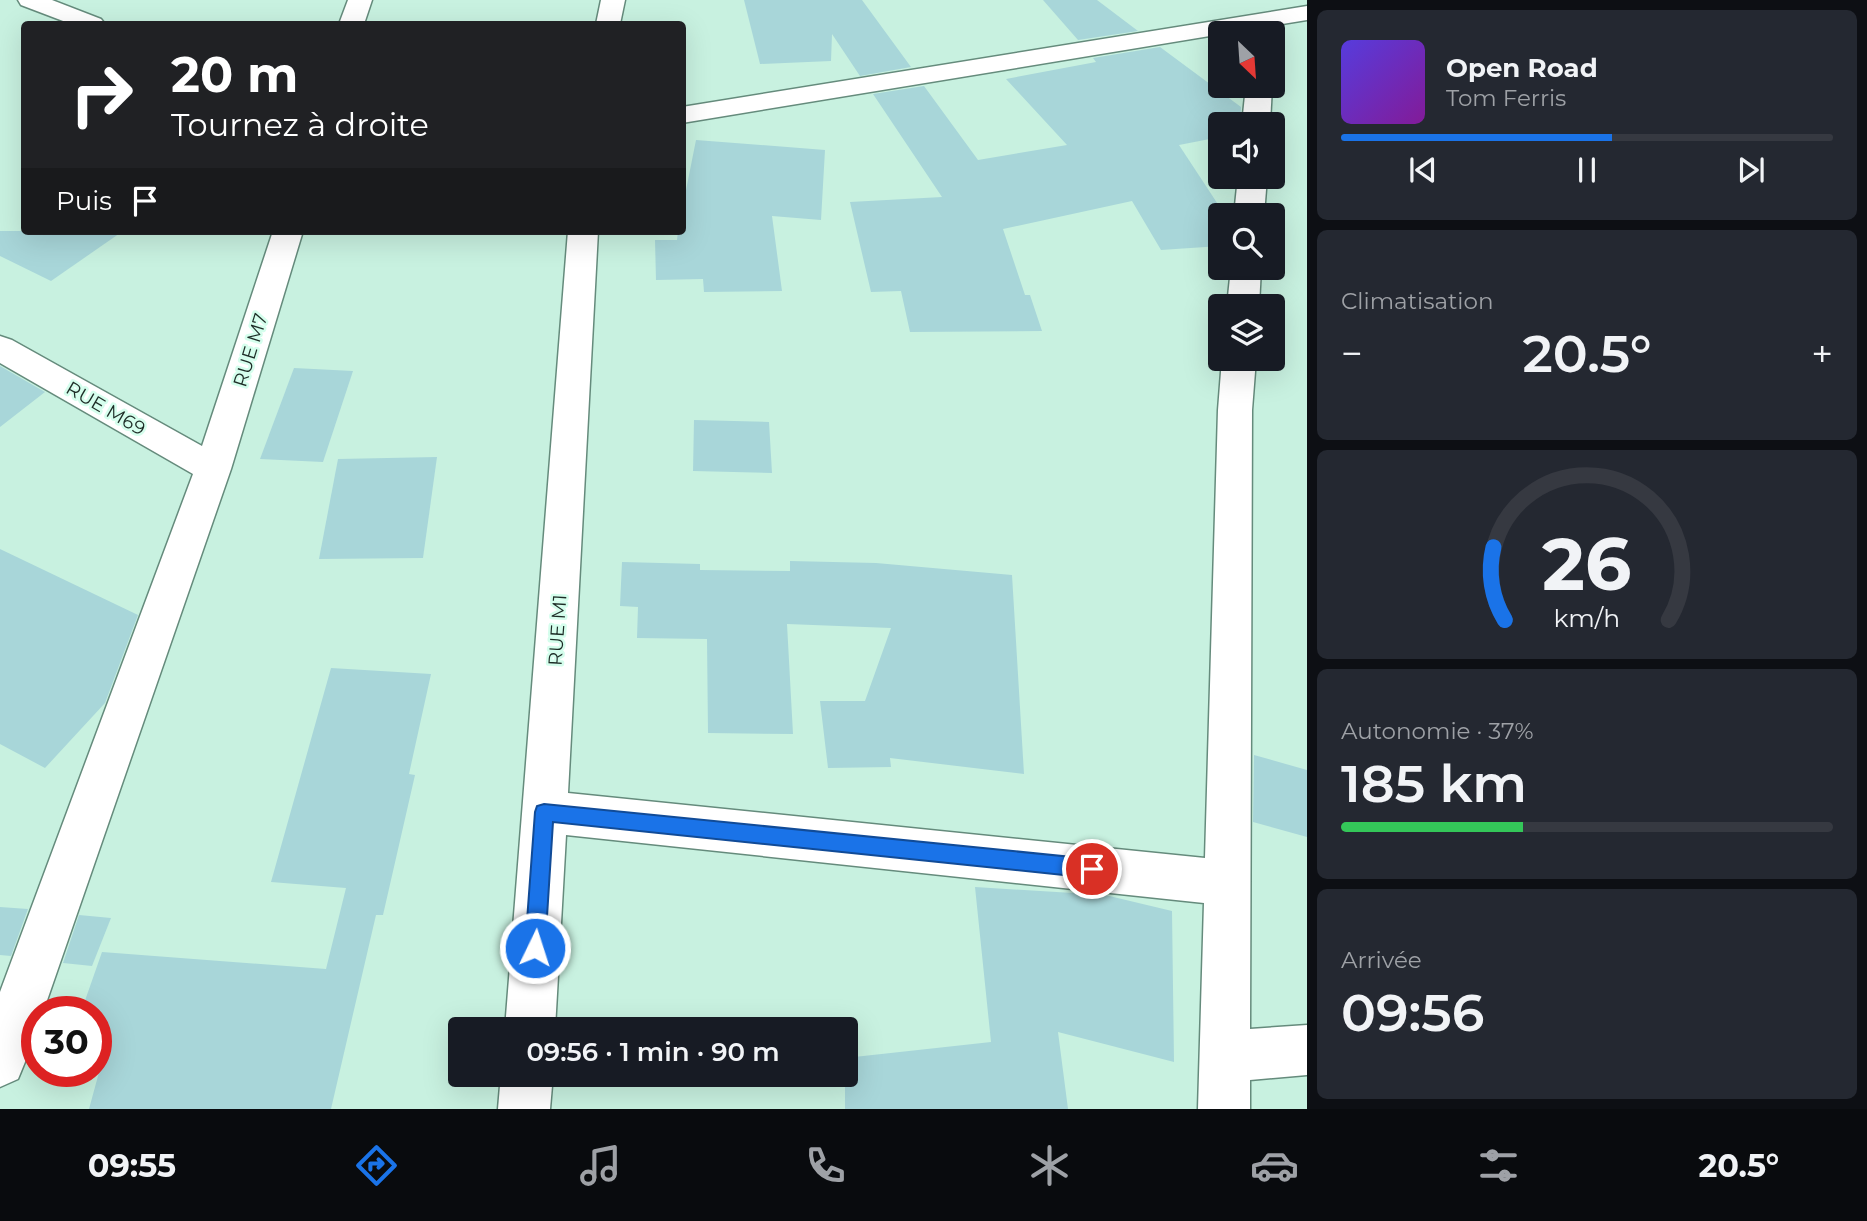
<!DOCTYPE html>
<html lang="fr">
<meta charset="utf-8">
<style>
:root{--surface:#171b24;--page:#242831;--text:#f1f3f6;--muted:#9ea1a6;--line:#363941;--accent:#1a73e8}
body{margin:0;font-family:Montserrat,sans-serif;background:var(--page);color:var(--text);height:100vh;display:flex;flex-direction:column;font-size:26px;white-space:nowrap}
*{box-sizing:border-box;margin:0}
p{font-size:23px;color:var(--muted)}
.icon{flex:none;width:38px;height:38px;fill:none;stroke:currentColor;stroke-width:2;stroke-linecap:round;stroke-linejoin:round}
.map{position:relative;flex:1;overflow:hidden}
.details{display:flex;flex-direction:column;gap:10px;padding:10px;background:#0d0f14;width:560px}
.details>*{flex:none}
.top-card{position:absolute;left:21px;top:21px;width:665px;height:214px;border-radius:7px;box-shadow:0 7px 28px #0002;background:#202124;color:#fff;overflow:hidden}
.needle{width:46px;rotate:155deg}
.tools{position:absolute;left:1208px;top:21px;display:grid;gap:14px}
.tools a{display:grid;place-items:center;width:77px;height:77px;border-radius:7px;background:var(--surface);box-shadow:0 7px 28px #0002;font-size:35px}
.speed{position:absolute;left:21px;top:996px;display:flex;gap:14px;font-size:35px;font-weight:700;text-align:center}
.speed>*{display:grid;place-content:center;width:91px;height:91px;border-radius:50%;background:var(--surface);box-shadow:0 7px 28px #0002;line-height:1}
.speed .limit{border:10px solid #d22;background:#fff;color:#111}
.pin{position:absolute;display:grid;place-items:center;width:60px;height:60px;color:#fff;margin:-30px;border:4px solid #fff;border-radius:50%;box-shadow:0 2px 7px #0007}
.me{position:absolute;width:77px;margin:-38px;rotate:4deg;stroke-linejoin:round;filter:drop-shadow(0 0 5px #0008)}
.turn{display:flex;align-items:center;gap:24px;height:147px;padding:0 35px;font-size:32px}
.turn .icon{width:91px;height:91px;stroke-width:2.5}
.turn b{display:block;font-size:49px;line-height:60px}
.then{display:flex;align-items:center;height:66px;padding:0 35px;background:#0003;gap:14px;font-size:26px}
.big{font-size:52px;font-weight:600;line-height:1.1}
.details .widget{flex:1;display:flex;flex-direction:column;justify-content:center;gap:10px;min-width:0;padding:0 24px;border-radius:10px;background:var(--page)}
.details .dial{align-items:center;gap:0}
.dial svg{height:182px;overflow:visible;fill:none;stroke:var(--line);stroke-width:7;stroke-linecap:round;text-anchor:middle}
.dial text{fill:var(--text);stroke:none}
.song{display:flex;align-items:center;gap:21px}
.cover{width:84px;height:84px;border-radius:10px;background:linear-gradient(135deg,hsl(250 70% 55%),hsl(290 70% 35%))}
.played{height:7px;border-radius:4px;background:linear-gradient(90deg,var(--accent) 55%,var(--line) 55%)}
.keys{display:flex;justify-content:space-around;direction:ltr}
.heat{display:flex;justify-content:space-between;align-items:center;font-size:38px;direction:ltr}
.charge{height:10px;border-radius:5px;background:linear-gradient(90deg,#34c759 37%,var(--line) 0)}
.trip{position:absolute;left:448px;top:1017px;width:410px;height:70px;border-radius:7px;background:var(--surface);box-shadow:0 7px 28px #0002;font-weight:600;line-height:70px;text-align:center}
.tab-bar{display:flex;height:112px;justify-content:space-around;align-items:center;background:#090b0e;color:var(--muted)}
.tab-bar .icon{width:49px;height:49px}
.tab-bar .active{color:var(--accent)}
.tab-bar b{font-size:32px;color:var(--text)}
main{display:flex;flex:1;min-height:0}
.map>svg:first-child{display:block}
</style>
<main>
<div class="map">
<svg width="1307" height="1109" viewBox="0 0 1307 1109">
<rect width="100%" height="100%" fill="#c8f1e0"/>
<g fill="#a8d6d9">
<path d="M744,0H862L911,67L860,76L832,34L831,61L760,64Z"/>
<path d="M1043,0H1097L1138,31L1078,40Z"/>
<path d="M1160,47L1241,107L1240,124H1220V137L1179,145L1225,215H1220V246L1161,250L1132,201L1003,229L1025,295H1030L1042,331L910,332L901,291L871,292L850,202L942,197L873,94L924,86L978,160L1067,145L1006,79L1096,62L1093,58Z"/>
<path d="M696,140L825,150L821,220L772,216L782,291L704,292L703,279L656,280L655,240H677L678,231H682V210Z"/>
<path d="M0,231H123L51,281L0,256Z"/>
<path d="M0,366L45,392L0,427Z"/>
<path d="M294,368L353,371L323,462L260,459Z"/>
<path d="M694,420L769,422L772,473L693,471Z"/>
<path d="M437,457L423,558L319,559L338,459Z"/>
<path d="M0,549L138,615L105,703L45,768L0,744Z"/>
<path d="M790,561L876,563L1012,575L1024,774L890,758L891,767L828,768L820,701H865L891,628L787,624L793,734L708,733L707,639L637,638L638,607L620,606L622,562L700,564V570L790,571Z"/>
<path d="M331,668L431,674L409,774L415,775L383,915H376L331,1109H89L107,1043L96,1042V1012H81L102,952L326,969L346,888L271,882Z"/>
<path d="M1254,755L1307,770V837L1253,822Z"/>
<path d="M975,887L1105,895L1172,911L1174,1062L1058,1032L1068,1109H845V1058L991,1042Z"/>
<path d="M0,907L28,909L11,956L0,955Z"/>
<path d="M79,915L111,918L92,966L63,963Z"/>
</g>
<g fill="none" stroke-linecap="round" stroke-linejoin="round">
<defs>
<g id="street">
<path d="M18,0H52L101,19L105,24H71L21,5Z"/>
<path d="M348,0H372L364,24H339Z"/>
<path d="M601,0H625L620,24H596Z"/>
<path d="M1307,6V20L682,123V107Z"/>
<path d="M1246,86H1272L1270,124H1242Z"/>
<path d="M1238,177H1267L1264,215H1234Z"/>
<path d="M273,231H303L231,469L43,1012H37C37,1036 27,1057 18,1079L0,1087V992L193,474L0,363V336L12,340L202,446Z"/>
<path d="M568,231H598L568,793L1205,858L1218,410L1222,359H1256L1252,410L1250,1029L1307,1025V1075L1250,1080V1109H1198L1204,903L566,835L555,1029H505Z"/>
<path d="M1231,268H1261L1259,306H1227Z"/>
<path d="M501,1074H553L550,1109H498Z"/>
</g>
</defs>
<use href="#street" stroke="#658b7c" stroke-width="3"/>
<use href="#street" fill="#fff" fill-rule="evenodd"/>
</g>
<path fill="#1a73e8" stroke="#114b97" stroke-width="2" d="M544,804L1092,859L1099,862L1101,869L1099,875L1092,878L553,822L545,948L542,955L535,958L528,955L525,948L535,812L537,806Z"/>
<g text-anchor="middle" stroke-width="5" stroke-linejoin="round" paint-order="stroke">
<g font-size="19" fill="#1d2c26" stroke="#d5feed">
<text transform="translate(250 350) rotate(-73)" y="7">RUE M7</text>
<text transform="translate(106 408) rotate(30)" y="7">RUE M69</text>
<text transform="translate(557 630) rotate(-86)" y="7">RUE M1</text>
</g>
</g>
</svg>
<div class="tools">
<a><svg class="needle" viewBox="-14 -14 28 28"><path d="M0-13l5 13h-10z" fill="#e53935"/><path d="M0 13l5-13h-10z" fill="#9ea1a6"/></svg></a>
<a><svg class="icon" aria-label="sound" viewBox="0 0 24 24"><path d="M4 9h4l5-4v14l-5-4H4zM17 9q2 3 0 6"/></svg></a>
<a><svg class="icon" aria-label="search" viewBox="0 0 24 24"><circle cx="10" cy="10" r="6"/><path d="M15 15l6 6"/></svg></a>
<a><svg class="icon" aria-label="layers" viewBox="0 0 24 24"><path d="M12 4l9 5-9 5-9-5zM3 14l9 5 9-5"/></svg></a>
</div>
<div class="speed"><div class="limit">30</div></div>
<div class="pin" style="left:1092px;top:869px;background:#d93025"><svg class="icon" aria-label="arrive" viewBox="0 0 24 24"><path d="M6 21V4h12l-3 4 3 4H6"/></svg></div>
<svg class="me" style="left:535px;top:948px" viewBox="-20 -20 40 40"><circle r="17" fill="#1a73e8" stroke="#fff" stroke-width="3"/><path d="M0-11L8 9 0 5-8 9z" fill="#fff"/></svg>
<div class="trip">09:56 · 1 min · 90 m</div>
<div class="top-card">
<div class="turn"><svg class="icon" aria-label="right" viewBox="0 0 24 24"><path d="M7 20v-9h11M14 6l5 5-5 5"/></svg><div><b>20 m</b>Tournez à droite</div></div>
<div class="then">Puis<svg class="icon" aria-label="arrive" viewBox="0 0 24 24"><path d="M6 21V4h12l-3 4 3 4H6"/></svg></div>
</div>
</div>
<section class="details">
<div class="widget">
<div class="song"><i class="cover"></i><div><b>Open Road</b><p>Tom Ferris</p></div></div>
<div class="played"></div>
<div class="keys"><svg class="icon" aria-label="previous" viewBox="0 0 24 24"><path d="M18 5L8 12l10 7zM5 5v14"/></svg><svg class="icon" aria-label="pause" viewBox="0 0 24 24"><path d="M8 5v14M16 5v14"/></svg><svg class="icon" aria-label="next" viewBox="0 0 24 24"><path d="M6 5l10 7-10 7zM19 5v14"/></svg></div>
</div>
<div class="widget"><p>Climatisation</p>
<div class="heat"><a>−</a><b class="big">20.5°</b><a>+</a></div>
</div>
<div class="widget dial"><svg viewBox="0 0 100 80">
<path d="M14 69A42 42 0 1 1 86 69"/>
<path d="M14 69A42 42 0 0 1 9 37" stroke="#1a73e8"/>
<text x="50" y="56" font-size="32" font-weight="700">26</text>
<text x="50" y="72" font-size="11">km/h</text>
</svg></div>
<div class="widget"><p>Autonomie · 37%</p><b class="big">185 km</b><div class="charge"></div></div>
<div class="widget"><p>Arrivée</p><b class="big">09:56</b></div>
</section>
</main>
<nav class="tab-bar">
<b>09:55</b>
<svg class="icon active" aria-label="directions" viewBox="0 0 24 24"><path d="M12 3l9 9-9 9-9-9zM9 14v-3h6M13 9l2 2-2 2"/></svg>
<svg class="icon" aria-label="music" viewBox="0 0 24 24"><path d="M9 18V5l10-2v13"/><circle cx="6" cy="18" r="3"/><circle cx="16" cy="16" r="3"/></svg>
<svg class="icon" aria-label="phone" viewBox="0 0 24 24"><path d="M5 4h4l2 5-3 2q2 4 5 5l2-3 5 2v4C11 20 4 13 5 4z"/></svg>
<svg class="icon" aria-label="climate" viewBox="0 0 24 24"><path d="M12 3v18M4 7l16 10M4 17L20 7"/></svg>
<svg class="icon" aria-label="car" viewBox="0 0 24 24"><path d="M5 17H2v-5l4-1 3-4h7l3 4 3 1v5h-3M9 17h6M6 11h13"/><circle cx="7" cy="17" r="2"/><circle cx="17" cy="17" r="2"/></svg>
<svg class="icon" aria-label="filters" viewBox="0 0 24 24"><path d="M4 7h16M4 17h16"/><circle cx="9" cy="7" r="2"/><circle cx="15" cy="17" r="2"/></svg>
<b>20.5°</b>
</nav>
